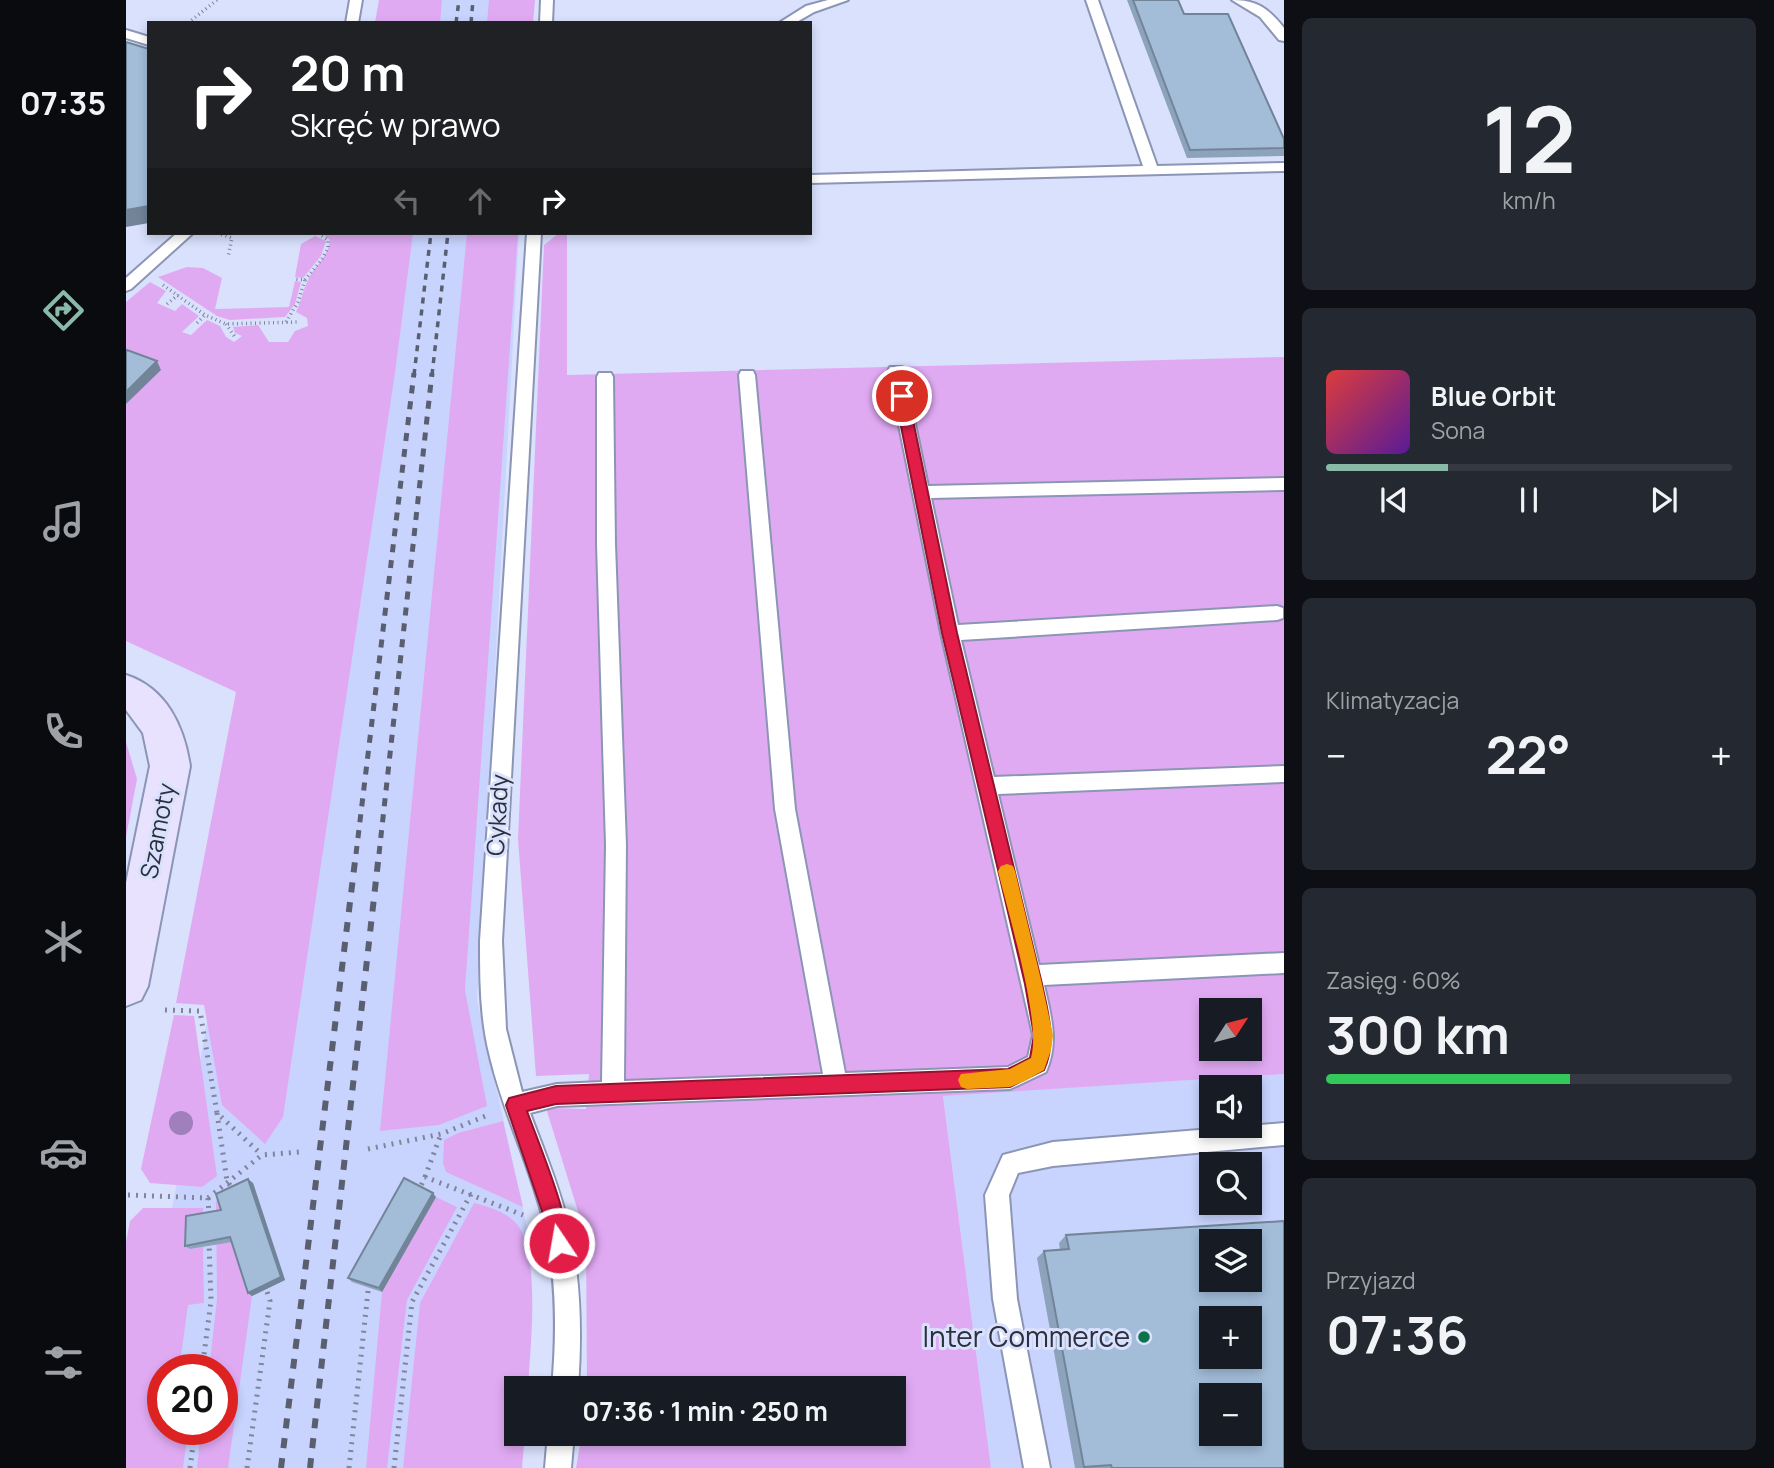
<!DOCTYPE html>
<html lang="pl">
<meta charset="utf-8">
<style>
:root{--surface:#171b24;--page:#242831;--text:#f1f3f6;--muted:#9ea1a6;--line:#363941;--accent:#8ab9a8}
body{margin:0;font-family:Manrope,sans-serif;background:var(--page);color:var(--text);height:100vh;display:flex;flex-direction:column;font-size:26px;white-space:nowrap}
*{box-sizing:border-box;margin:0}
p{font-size:23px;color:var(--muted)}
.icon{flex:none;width:38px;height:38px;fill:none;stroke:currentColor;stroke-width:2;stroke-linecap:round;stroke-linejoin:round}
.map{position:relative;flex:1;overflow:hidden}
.sheet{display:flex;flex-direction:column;gap:18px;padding:18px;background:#0d0f14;width:490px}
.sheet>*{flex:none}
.top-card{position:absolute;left:21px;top:21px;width:665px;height:214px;border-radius:0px;box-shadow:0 4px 10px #0003;background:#202124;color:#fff;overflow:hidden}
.needle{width:46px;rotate:54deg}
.buttons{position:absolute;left:1073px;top:998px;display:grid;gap:14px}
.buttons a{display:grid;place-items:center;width:63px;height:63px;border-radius:0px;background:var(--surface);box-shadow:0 4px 10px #0003;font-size:35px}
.speed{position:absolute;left:21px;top:1354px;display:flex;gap:14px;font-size:35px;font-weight:700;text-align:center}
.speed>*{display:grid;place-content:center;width:91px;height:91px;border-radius:50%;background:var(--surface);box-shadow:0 4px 10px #0003;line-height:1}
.speed .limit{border:10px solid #d22;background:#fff;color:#111}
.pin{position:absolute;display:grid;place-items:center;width:60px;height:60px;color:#fff;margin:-30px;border:4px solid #fff;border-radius:50%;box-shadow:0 2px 7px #0007}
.me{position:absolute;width:77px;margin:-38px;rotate:348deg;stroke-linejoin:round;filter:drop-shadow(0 0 5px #0008)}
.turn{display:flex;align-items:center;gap:24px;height:147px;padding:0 28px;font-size:32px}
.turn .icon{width:91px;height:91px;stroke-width:2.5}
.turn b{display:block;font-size:49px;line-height:60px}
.lanes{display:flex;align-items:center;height:66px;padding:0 28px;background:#0003;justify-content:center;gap:35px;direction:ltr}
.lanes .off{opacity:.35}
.big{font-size:52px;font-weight:700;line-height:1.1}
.sheet .widget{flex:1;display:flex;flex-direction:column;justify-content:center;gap:10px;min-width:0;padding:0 24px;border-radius:10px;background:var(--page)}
.sheet .dial{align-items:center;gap:0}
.dial b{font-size:91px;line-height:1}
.song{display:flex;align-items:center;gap:21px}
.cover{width:84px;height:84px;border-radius:10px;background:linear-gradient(135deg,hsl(0 70% 55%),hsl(270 70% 35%))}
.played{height:7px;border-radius:4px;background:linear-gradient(90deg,var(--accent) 30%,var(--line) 30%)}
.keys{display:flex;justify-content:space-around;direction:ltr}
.heat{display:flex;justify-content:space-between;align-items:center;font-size:38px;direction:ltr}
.charge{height:10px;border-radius:5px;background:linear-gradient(90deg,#34c759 60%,var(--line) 0)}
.trip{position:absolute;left:378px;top:1376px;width:402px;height:70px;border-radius:0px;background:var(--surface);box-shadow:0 4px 10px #0003;font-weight:700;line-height:70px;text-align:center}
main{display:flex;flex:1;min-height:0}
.tab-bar{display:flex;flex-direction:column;width:126px;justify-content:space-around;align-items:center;background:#090b0e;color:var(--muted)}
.tab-bar .icon{width:49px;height:49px}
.tab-bar .on{color:var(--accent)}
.tab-bar b{font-size:32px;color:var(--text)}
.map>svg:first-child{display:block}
</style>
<main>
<nav class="tab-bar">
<b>07:35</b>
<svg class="icon on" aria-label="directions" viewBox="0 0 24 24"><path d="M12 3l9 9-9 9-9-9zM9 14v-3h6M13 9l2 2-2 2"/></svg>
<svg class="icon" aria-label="music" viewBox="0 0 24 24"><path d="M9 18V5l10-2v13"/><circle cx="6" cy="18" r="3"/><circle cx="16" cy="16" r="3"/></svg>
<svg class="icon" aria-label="phone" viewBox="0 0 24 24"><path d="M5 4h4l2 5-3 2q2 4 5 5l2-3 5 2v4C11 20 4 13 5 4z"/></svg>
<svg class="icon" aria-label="climate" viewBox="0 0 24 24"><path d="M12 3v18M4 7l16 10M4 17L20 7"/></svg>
<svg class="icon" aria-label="car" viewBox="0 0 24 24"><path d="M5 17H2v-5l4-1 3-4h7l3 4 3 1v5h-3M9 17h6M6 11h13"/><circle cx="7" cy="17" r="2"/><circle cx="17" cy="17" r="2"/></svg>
<svg class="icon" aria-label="filters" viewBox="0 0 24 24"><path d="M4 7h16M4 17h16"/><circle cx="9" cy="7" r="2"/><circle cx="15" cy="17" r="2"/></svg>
</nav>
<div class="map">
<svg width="1158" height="1468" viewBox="0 0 1158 1468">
<rect width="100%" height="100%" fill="#d9e1fd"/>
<g fill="#c8d4fe" fill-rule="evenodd">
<path d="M253,0H406L405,23H249Z"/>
<path d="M216,233H393L351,1000L404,1241L395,1388H390V1468H0V1442L66,1106L138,704ZM37,1370H96V1430H37Z"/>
<path d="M1158,1074V1468H865L817,1095ZM1085,1087H1124V1125H1085ZM1085,1164H1124V1202H1085ZM1085,1241H1124V1279H1085ZM1085,1318H1124V1356H1085ZM1085,1395H1124V1433H1085Z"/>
</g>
<g fill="#e0aaf3" fill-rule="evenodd">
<path d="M253,0H316L314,23H249Z"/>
<path d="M363,0H409L407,23H361Z"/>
<path d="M196,233H287L269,373L157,1117L139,1144L96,1105L78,1005L50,1003L110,692L0,641V302L24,282L40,291L31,303L49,311L56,304L73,316L56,332L65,335L81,320L94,326L100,337L108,342L116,336L109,333L107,327L132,325L143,342H162L169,331L182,326L181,318L170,312C175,302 177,290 182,280C189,265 202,258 204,240Z"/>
<path d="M341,233H392L339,990L361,1106L313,1125L254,1131Z"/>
<path d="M433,233H441V375L1158,357V1074L817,1096L865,1468H450L456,1433H768V1388H461L460,1237L420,1108L460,1109L463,1074L410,1076L392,839L418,245ZM1085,1010H1124V1048H1085Z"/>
<path d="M189,236L200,241L195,256L177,278L169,277L175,244Z"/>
<path d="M61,267L77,268L96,278L89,309L163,307L169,281L175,282L169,304L159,317L104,320L91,316L32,277Z"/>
<path d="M0,742L11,779L0,837Z"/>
<path d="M48,1015L68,1016L91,1176L76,1187L24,1183L15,1169Z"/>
<path d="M377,1121L397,1207L320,1172L317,1163L318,1140L332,1133Z"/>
<path d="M310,1197L331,1207L281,1300L261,1468H240L256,1292Z"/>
<path d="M95,1198L126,1296L102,1468H71L75,1430H96V1370H83L91,1299L90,1201Z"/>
<path d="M348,1203C361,1206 377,1211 388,1221C416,1247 404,1351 402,1388H390V1433H399L396,1468H277L294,1303Z"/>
<path d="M17,1208H77V1218L64,1249L77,1247L78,1303L62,1305L53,1370H37V1430H62L57,1468H0V1242L4,1221Z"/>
</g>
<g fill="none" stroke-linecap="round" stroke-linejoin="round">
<defs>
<g id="lane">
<path d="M224,0H236L232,23H220Z"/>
<path d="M415,0H427L426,23H414Z"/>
<path d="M702,0H722L688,12L669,23H653L680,6Z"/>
<path d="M960,0H972L1031,166L1158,163V171L684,183V175L1017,166Z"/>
<path d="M1106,0C1131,0 1142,8 1158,28V41L1153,40L1134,17Z"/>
<path d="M0,30L23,37V45L0,38Z"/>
<path d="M51,233H67L5,289L0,291V278Z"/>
<path d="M401,233H415L376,941L380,1029L396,1092L431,1084L476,1082L480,845L471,544V377L473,373H485L487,377L489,544L500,845L498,1081L697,1074L649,809L613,375L615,371H627L629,375L669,809L719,1073L882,1067L902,1057L907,1035L815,633L762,371L764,367H776L778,371L802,486L1158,478V490L805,498L832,625L1151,606L1157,608V618L1151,620L835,640L868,777L1158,766V782L872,794L913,965L1158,953V973L918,985C925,1016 933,1042 920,1072L884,1089L431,1106L404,1113C417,1148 432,1183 441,1220C455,1275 456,1332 452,1388H426C431,1331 431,1274 417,1219C403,1163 377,1112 364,1057C354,1019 354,980 354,941Z"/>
<path d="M1158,1123V1145L927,1166L892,1173L883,1195L891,1299L924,1468H898L867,1299L859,1195L877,1155L927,1142Z"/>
<path d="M422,1433H448L445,1468H419Z"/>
</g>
<path id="secondary" d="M0,675C40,688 58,726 64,766L22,986L15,1000L0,1006V883L24,766L17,733L0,710Z"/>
</defs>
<use href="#lane" stroke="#8b95b5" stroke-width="4"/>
<use href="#secondary" stroke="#8b95b5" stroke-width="4"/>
<g stroke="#80859a" stroke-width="3.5" stroke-dasharray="1 3.5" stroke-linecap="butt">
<path d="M62,23L91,0"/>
<path d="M91,233L106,238L102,257"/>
<path d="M179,280L196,259L202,248V240L192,233"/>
<path d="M37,285L79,315L100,324L171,322"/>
<path d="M41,304L52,295"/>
<path d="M160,322L172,302L179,280L167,279"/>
<path d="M71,323L79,315"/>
<path d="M100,324L109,337"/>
</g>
<g stroke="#80859a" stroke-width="5" stroke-dasharray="2 6" stroke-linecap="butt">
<path d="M39,1010L74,1011L91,1113L136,1155"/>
<path d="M91,1113L101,1181L108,1191"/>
<path d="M242,1149L315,1134L362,1115"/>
<path d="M299,1177L315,1134"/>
<path d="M292,1192L299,1177L397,1215"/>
<path d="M2,1195L82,1198L136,1155L174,1152"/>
<path d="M82,1198L83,1216"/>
<path d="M76,1370L85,1301L83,1242"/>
<path d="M64,1468L69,1430"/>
<path d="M121,1468L144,1301L139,1285"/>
<path d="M223,1468L243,1282"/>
<path d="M268,1468L286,1302L345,1194"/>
</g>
<use href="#lane" fill="#fff" fill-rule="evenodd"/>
<use href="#secondary" fill="#e9e2ff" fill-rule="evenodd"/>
<g stroke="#5a5f70" stroke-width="3.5" stroke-dasharray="6 6" stroke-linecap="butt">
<path d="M330,23L333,0"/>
<path d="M345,23L347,0"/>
<path d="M288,375L305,233"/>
<path d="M306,375L322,233"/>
</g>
<g stroke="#5a5f70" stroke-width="5" stroke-dasharray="8 8" stroke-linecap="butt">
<path d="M230,854L288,373"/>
<path d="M253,854L306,373"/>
</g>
<g stroke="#5a5f70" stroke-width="6" stroke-dasharray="10 10" stroke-linecap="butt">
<path d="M155,1468L230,853"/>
<path d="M184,1468L253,853"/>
</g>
</g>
<circle fill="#a07fbd" cx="55" cy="1123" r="12"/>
<g fill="#8ca3bb">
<path d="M1001,0H1052L1058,14L1158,139V156L1061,158Z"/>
<path d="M127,1183L159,1280L126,1296L122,1293L106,1242L64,1249L59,1246L95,1210Z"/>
<path d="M310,1197L256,1292L226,1282L222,1278Z"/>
<path d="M940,1235L1158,1468H949L911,1258L918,1251L934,1250L933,1243Z"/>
</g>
<g fill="#728498">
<path d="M23,206V223L0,227V210Z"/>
<path d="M31,361L35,370L0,404V392Z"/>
<path d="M122,1179L127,1183L159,1280L126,1296L122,1293Z"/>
<path d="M307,1193L310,1197L256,1292L253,1288Z"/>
</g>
<g fill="#a3bdd9" stroke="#728498" stroke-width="2" fill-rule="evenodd">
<path d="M1007,0H1052L1058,14H1102L1158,139V148L1064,150Z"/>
<path d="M0,42L23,49V206L0,210Z"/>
<path d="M1,350L31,361L0,392V352Z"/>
<path d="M278,1178L307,1193L253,1288L222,1278Z"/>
<path d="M122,1179L155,1277L122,1293L104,1237L59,1246L60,1216L95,1210L90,1194Z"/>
<path d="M1158,1221V1468H986L985,1465L958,1467L918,1251L943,1249L940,1235ZM1085,1241H1124V1279H1085ZM1085,1318H1124V1356H1085ZM1085,1395H1124V1433H1085Z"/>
</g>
<path fill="#e11d48" stroke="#92132f" stroke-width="2" d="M776,391L782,396L831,633L916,984C922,1013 931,1041 918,1070L884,1087L430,1104L401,1111C410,1137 449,1228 440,1250L433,1253L426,1250L419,1220L380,1105L383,1098L430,1086L882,1069L904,1058L908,1035L899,984L816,633L769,396Z"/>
<path fill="#f59e0b" d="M881,864L887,866L889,871L916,984L927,1035L925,1050L918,1070L899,1081L884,1087L841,1089L835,1087L832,1080L835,1074L884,1069L905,1058C916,1023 882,912 872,871L875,866Z"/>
<circle fill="#0b7249" stroke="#d9e1fd" stroke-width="2.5" cx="1018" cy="1337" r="7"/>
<g text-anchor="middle" stroke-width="6" stroke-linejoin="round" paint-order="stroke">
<g font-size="24" fill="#2c303d" stroke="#d9e1fd">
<text transform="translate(372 815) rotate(-87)" y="8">Cykady</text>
<text transform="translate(32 831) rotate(-79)" y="8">Szamoty</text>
</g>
<g font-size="28" fill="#2c303d" stroke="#d9e1fd" text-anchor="end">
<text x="1004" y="1347">Inter Commerce</text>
</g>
</g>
</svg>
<div class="buttons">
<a><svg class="needle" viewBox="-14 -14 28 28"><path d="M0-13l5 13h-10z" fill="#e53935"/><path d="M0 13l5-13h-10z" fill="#9ea1a6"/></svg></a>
<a><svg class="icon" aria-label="sound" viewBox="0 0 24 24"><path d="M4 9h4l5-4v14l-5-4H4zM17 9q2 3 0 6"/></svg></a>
<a><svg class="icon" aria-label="search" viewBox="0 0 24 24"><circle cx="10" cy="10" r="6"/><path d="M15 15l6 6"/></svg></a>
<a><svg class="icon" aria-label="layers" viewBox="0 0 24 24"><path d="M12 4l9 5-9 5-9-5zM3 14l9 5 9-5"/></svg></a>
<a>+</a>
<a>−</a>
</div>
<div class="speed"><div class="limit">20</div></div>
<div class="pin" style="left:776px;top:396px;background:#d93025"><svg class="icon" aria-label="arrive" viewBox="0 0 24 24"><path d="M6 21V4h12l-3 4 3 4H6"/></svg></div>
<svg class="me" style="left:433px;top:1243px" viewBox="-20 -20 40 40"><circle r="17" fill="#e11d48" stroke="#fff" stroke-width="3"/><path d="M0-11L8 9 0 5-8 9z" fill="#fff"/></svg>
<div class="trip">07:36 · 1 min · 250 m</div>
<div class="top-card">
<div class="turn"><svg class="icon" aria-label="right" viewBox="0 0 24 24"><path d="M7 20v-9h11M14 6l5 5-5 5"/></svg><div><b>20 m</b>Skręć w prawo</div></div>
<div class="lanes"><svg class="icon off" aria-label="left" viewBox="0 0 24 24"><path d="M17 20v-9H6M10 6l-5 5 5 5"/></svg><svg class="icon off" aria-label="ahead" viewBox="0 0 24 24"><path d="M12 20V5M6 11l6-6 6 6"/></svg><svg class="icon" aria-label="right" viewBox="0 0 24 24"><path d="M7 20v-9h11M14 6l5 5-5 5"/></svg></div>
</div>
</div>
<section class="sheet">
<div class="widget dial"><b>12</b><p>km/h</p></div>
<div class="widget">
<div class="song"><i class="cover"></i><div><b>Blue Orbit</b><p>Sona</p></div></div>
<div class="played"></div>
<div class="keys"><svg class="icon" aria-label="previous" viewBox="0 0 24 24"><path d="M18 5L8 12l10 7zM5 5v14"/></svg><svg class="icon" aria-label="pause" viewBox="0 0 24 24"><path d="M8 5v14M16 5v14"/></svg><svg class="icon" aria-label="next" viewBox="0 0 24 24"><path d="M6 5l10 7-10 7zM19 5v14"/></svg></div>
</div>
<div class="widget"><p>Klimatyzacja</p>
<div class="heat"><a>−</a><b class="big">22°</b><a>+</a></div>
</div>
<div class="widget"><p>Zasięg · 60%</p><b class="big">300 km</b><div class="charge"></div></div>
<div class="widget"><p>Przyjazd</p><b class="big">07:36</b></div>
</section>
</main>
